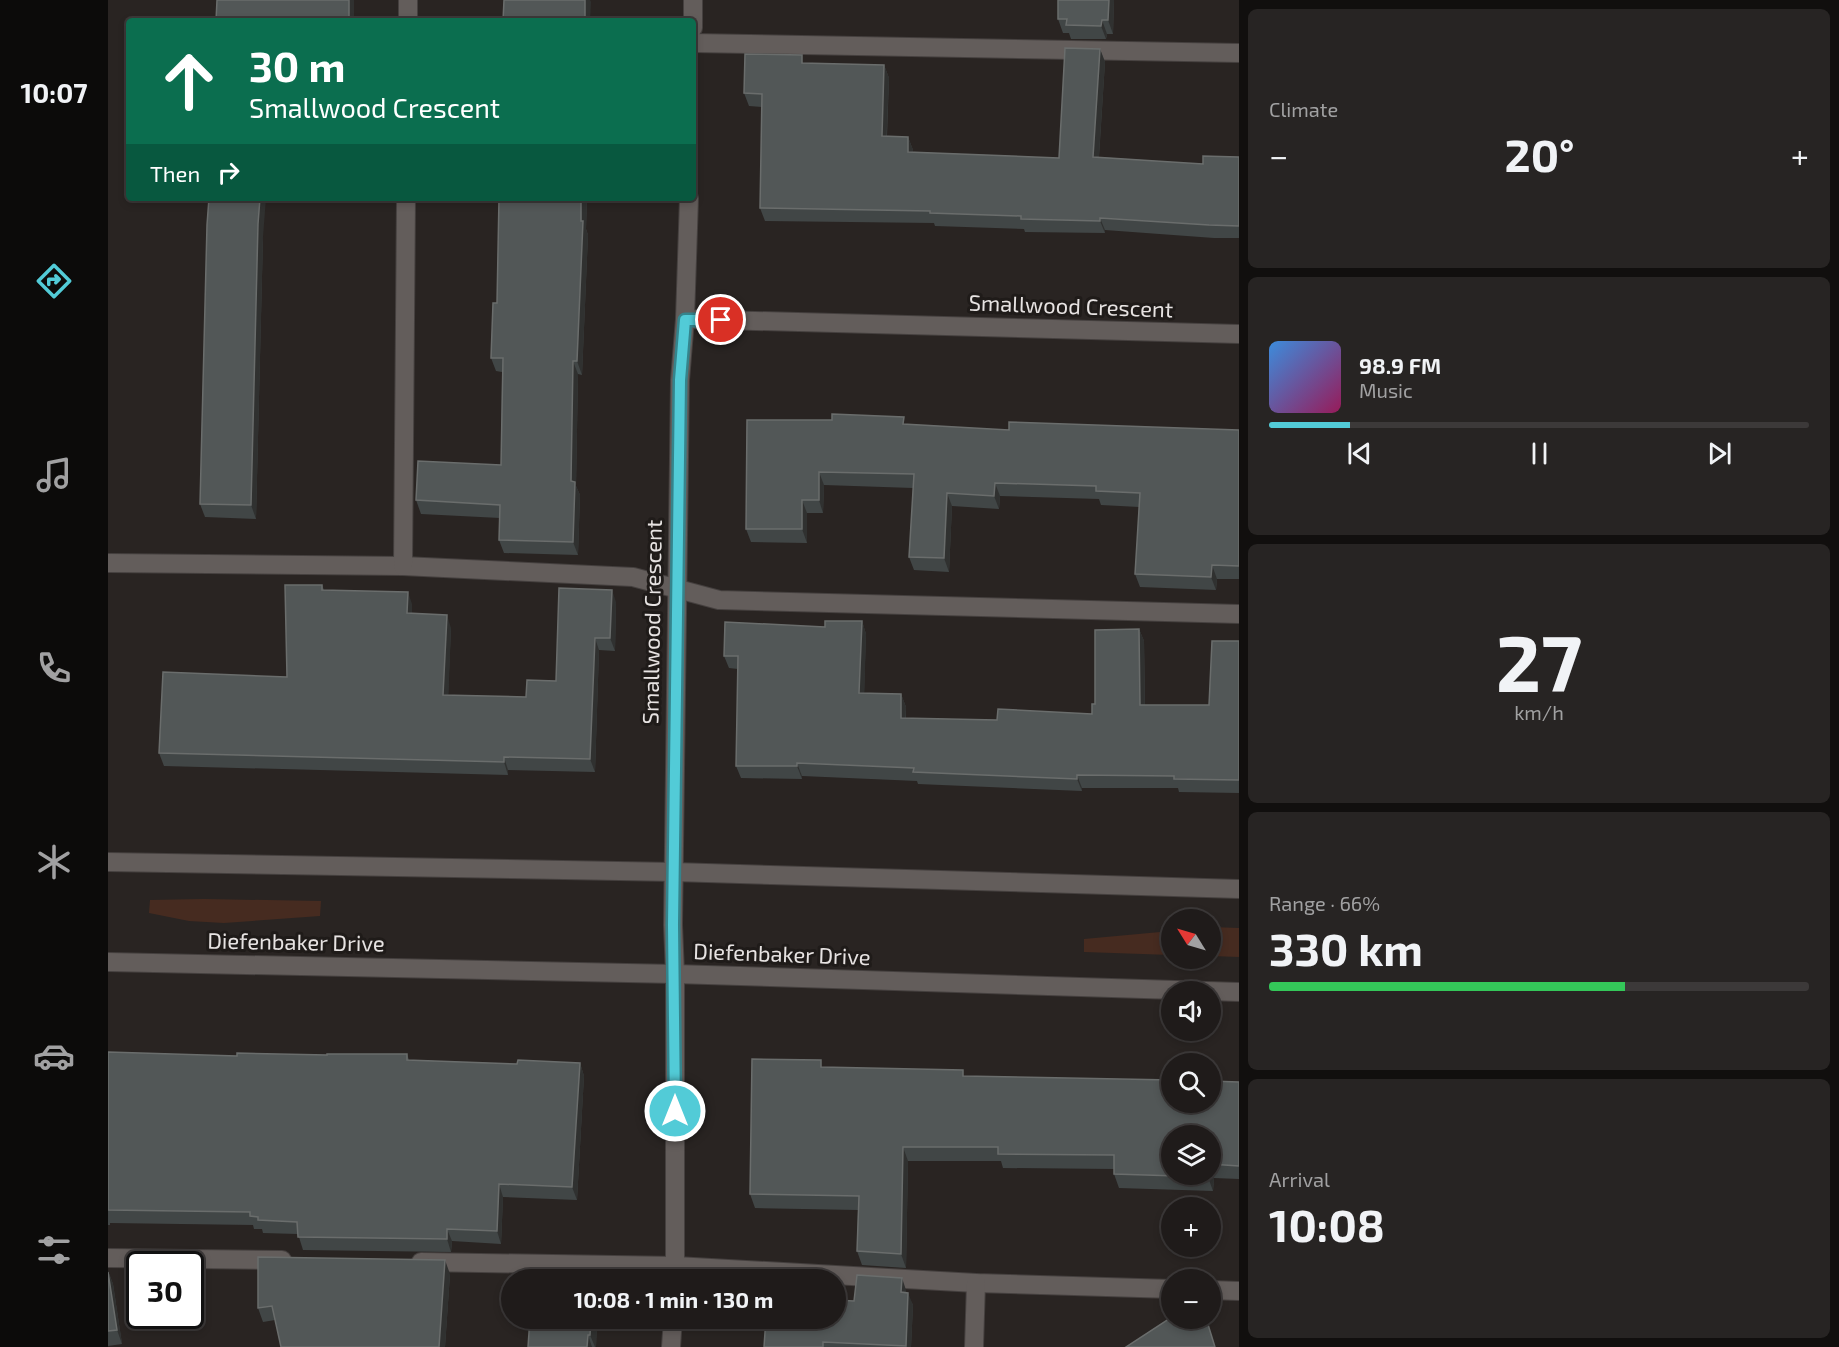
<!DOCTYPE html>
<meta charset="utf-8">
<style>
:root{--surface:#1f1b1a;--page:#272423;--text:#f1f3f6;--muted:#a1a1a2;--line:#3c3939;--accent:#52cbd7}
body{margin:0;font-family:"Exo 2",sans-serif;background:var(--page);color:var(--text);height:100vh;display:flex;flex-direction:column;font-size:22px;white-space:nowrap}
*{box-sizing:border-box;margin:0}
p{font-size:20px;color:var(--muted)}
.icon{flex:none;width:33px;height:33px;fill:none;stroke:currentColor;stroke-width:2;stroke-linecap:round;stroke-linejoin:round}
.map{position:relative;flex:1;overflow:hidden}
.panel{display:flex;flex-direction:column;gap:9px;padding:9px;background:#110f0e;width:600px}
.panel>*{flex:none}
.banner{position:absolute;left:18px;top:18px;width:570px;height:183px;border-radius:6px;box-shadow:0 3px 9px #0003,0 0 0 2px var(--line);background:#0b6e4f;color:#fff;overflow:hidden}
.needle{width:39px;rotate:307deg}
.fabs{position:absolute;left:1053px;top:909px;display:grid;gap:12px}
.fabs a{display:grid;place-items:center;width:60px;height:60px;border-radius:50%;background:var(--surface);box-shadow:0 3px 9px #0003,0 0 0 2px var(--line);font-size:30px}
.speed{position:absolute;left:18px;top:1251px;display:flex;gap:12px;font-size:30px;font-weight:700;text-align:center}
.speed>*{display:grid;place-content:center;width:78px;height:78px;border-radius:50%;background:var(--surface);box-shadow:0 3px 9px #0003,0 0 0 2px var(--line);line-height:1}
.speed .limit{border:3px solid #111;border-radius:9px;background:#fff;color:#111}
.pin{position:absolute;display:grid;place-items:center;width:51px;height:51px;color:#fff;margin:-26px;border:3px solid #fff;border-radius:50%;box-shadow:0 2px 6px #0007}
.me{position:absolute;width:66px;margin:-33px;rotate:0deg;stroke-linejoin:round;filter:drop-shadow(0 0 4px #0008)}
.turn{display:flex;align-items:center;gap:21px;height:126px;padding:0 24px;font-size:27px}
.turn .icon{width:78px;height:78px;stroke-width:2.5}
.turn b{display:block;font-size:42px;line-height:51px}
.then{display:flex;align-items:center;height:57px;padding:0 24px;background:#0003;gap:12px;font-size:22px}
.big{font-size:45px;font-weight:700;line-height:1.1}
.panel .widget{flex:1;display:flex;flex-direction:column;justify-content:center;gap:9px;min-width:0;padding:0 21px;border-radius:9px;background:var(--page)}
.panel .dial{align-items:center;gap:0}
.dial b{font-size:78px;line-height:1}
.song{display:flex;align-items:center;gap:18px}
.cover{width:72px;height:72px;border-radius:9px;background:linear-gradient(135deg,hsl(210 70% 55%),hsl(330 70% 35%))}
.played{height:6px;border-radius:3px;background:linear-gradient(90deg,var(--accent) 15%,var(--line) 15%)}
.keys{display:flex;justify-content:space-around;direction:ltr}
.heat{display:flex;justify-content:space-between;align-items:center;font-size:33px;direction:ltr}
.charge{height:9px;border-radius:4px;background:linear-gradient(90deg,#34c759 66%,var(--line) 0)}
.trip{position:absolute;left:393px;top:1269px;width:345px;height:60px;border-radius:30px;background:var(--surface);box-shadow:0 3px 9px #0003,0 0 0 2px var(--line);font-weight:700;line-height:60px;text-align:center}
main{display:flex;flex:1;min-height:0}
.menu{display:flex;flex-direction:column;width:108px;justify-content:space-around;align-items:center;background:#0c0b0a;color:var(--muted)}
.menu .icon{width:42px;height:42px}
.menu .selected{color:var(--accent)}
.menu b{font-size:27px;color:var(--text)}
.map>svg:first-child{display:block}
</style>
<main>
<nav class="menu">
<b>10:07</b>
<svg class="icon selected" aria-label="directions" viewBox="0 0 24 24"><path d="M12 3l9 9-9 9-9-9zM9 14v-3h6M13 9l2 2-2 2"/></svg>
<svg class="icon" aria-label="music" viewBox="0 0 24 24"><path d="M9 18V5l10-2v13"/><circle cx="6" cy="18" r="3"/><circle cx="16" cy="16" r="3"/></svg>
<svg class="icon" aria-label="phone" viewBox="0 0 24 24"><path d="M5 4h4l2 5-3 2q2 4 5 5l2-3 5 2v4C11 20 4 13 5 4z"/></svg>
<svg class="icon" aria-label="climate" viewBox="0 0 24 24"><path d="M12 3v18M4 7l16 10M4 17L20 7"/></svg>
<svg class="icon" aria-label="car" viewBox="0 0 24 24"><path d="M5 17H2v-5l4-1 3-4h7l3 4 3 1v5h-3M9 17h6M6 11h13"/><circle cx="7" cy="17" r="2"/><circle cx="17" cy="17" r="2"/></svg>
<svg class="icon" aria-label="filters" viewBox="0 0 24 24"><path d="M4 7h16M4 17h16"/><circle cx="9" cy="7" r="2"/><circle cx="15" cy="17" r="2"/></svg>
</nav>
<div class="map">
<svg width="1131" height="1347" viewBox="0 0 1131 1347">
<rect width="100%" height="100%" fill="#292422"/>
<g fill="#462b20">
<path d="M96,899L213,901L212,916L116,923L81,921L41,913L42,900Z"/>
<path d="M1103,927L1131,928V957L1103,956Z"/>
<path d="M1063,931V955L976,952V939Z"/>
</g>
<g fill="none" stroke-linecap="round" stroke-linejoin="round">
<defs>
<g id="lane">
<path d="M300,21V0"/>
<path d="M585,43L1131,53"/>
<path d="M0,563L295,566L525,577L611,600L1131,614"/>
<path d="M295,566L298,198"/>
<path d="M0,1258L174,1260"/>
<path d="M313,1262L568,1266L868,1283L1064,1289"/>
<path d="M1102,1290L1131,1291"/>
<path d="M866,1347L868,1283"/>
</g>
<g id="street">
<path d="M585,28V0"/>
<path d="M577,319L1131,334"/>
<path d="M567,1280V974L565,925L572,380L577,319L581,198"/>
<path d="M563,1347L565,1318"/>
</g>
<g id="secondary">
<path d="M0,862L566,872L1131,889"/>
<path d="M0,962L567,974L1131,992"/>
</g>
</defs>
<use href="#lane" stroke="#45403f" stroke-width="20"/>
<use href="#street" stroke="#45403f" stroke-width="20"/>
<use href="#secondary" stroke="#45403f" stroke-width="20"/>
<use href="#lane" stroke="#635d5b" stroke-width="18"/>
<use href="#street" stroke="#635d5b" stroke-width="18"/>
<use href="#secondary" stroke="#635d5b" stroke-width="18"/>
</g>
<g fill="#414646" fill-rule="evenodd">
<path d="M1006,0L1005,34H999L998,39H963L961,33H955L950,19Z"/>
<path d="M992,49L997,62L991,157L1095,164L1131,157V238H1106L997,230V233L917,232L916,229L827,226L826,223L657,221L652,208L654,107L641,106L636,93L697,64L776,65L781,78L779,136L800,137L805,150V152L951,158Z"/>
<path d="M391,198H479L478,229L480,235L474,375L470,374L468,486L472,495L470,555L396,553L391,540L392,518L313,514L308,500L393,465L394,372L388,371L383,358L389,303Z"/>
<path d="M155,237L148,519L97,517L92,504Z"/>
<path d="M639,420L798,424L901,430H1131V579H1109L1108,590L1032,587L1027,574L1031,507L993,505L991,499L892,496L891,509L844,506L841,572L806,570L801,557L805,488L716,485L715,513H699V543L643,542L638,529Z"/>
<path d="M214,585L216,590L304,604V613L343,628L340,695L418,697L448,681L508,602L507,651L491,650L487,772L400,770V775L56,766L51,753L179,677Z"/>
<path d="M754,621L758,634L756,693L793,694L798,707V718L889,720L984,714L987,704L1031,629L1036,641L1037,705H1101L1131,641V793L1071,792L1070,788H974V791L810,784L809,781L694,776V779L633,778L628,766L630,669L621,668L616,656L717,627Z"/>
<path d="M0,1052L129,1056L299,1054L301,1060L409,1064L472,1063L476,1076L469,1200L395,1197L393,1244L344,1241L343,1252L195,1250L190,1234L155,1233L154,1229H146L145,1225L2,1223V1225H0Z"/>
<path d="M716,1068L857,1076L1131,1082V1179L1106,1178L1105,1191L1011,1188L1006,1174V1169L895,1168L893,1161H800L798,1268L754,1265L749,1251L750,1210L647,1208L642,1194ZM1102,1136V1174H1064Z"/>
<path d="M0,1271L5,1284L14,1344L0,1346Z"/>
<path d="M342,1274L337,1347H173L167,1320L155,1322L150,1308Z"/>
<path d="M798,1290V1292L805,1305L803,1347H656L746,1301Z"/>
<path d="M489,1318L488,1347H420Z"/>
</g>
<g fill="#303130">
<rect x="241" y="0" width="5" height="21"/>
<path d="M477,0H482L483,2L482,21H477Z"/>
<path d="M1001,0H1006L1005,34L1000,20Z"/>
<path d="M994,20L999,34L998,39L993,26Z"/>
<path d="M992,49L997,62L990,170L985,157Z"/>
<path d="M776,65L781,78L778,149L774,136Z"/>
<path d="M800,137L805,150L804,165L800,152Z"/>
<path d="M152,198H158L155,237L148,519L143,505L150,224Z"/>
<path d="M473,198H479L478,229L480,235L474,375L469,361Z"/>
<path d="M992,218L997,230V233L992,221Z"/>
<path d="M465,361L470,374L468,486L472,495L470,555L465,542L463,481Z"/>
<path d="M711,472L716,485L715,513L711,500Z"/>
<path d="M887,483L892,496L891,509L886,496Z"/>
<path d="M839,493L844,506L841,572L836,558Z"/>
<path d="M694,500L699,513V543L694,529Z"/>
<path d="M1104,565L1109,579L1108,590L1103,577Z"/>
<path d="M504,590L508,602L507,651L502,638Z"/>
<path d="M300,592L304,604V626L299,613Z"/>
<path d="M339,615L343,628L340,708L335,695Z"/>
<path d="M754,621L758,634L756,705L751,693Z"/>
<path d="M1031,629L1036,641L1037,717L1032,705Z"/>
<path d="M487,638L491,650L487,772L482,759Z"/>
<path d="M793,694L798,707L797,731L793,718Z"/>
<path d="M396,757L400,770V775L396,762Z"/>
<path d="M689,763L694,776V779L689,766Z"/>
<path d="M969,775L974,788V791L969,779Z"/>
<path d="M472,1063L476,1076L469,1200L464,1187Z"/>
<path d="M795,1147L800,1161L798,1268L793,1254Z"/>
<path d="M1102,1170L1106,1178L1105,1191L1100,1177V1174H1102Z"/>
<path d="M391,1184L395,1197L393,1244L389,1231Z"/>
<path d="M339,1229L344,1241L343,1252L339,1239Z"/>
<path d="M337,1260L342,1274L337,1347H331Z"/>
<path d="M0,1271L5,1284L14,1344L9,1330Z"/>
<path d="M794,1278L798,1290V1305L793,1292Z"/>
<path d="M800,1293L805,1305L803,1347H799L798,1346Z"/>
<path d="M483,1318H489L488,1347H487L482,1335Z"/>
<path d="M480,1335L484,1347H479Z"/>
</g>
<g fill="#525757" stroke="#6a6d6c" stroke-width="1.5">
<path d="M109,0H241V21H108Z"/>
<path d="M396,0H477V21H395Z"/>
<path d="M950,0H1001L1000,20H994L993,26L958,25L959,19H950Z"/>
<path d="M957,48L992,49L985,157L1095,164V156L1131,157V226L1101,225L992,218V221L913,219V216L822,213V211L652,208L654,94L636,93L637,54L694,55V63L776,65L774,136L800,137V152L951,158Z"/>
<path d="M101,198H152L150,224L143,505L92,504L99,225Z"/>
<path d="M391,198H473V221H475L469,361H465L463,481L467,482L465,542L391,540L392,505L308,500L310,461L393,465L395,358H383L385,303H389Z"/>
<path d="M724,414L796,417L795,424L901,430V422L1131,430V566L1104,565L1103,577L1027,574L1032,493L988,491V486L887,483L886,496L839,493L836,558L801,557L806,474L711,472V500H694V529H638L639,420H724Z"/>
<path d="M177,585H214V590L300,592L299,613L339,615L335,695L418,697L419,680L448,681L451,588L504,590L502,638H487L482,759L396,757V762L51,753L55,672L179,677Z"/>
<path d="M717,621H754L751,693L793,694V718L889,720L890,709L984,714V704H987V630L1031,629L1032,705H1101L1104,641H1131V780L1066,779V776L969,775V779L805,772L806,768L689,763V766H628L630,656H616L617,622L717,627Z"/>
<path d="M0,1052L129,1056V1053L219,1055V1054H299V1060L409,1064L410,1060L472,1063L464,1187L391,1184L389,1231L339,1229V1239L190,1237L189,1222L150,1220V1217L142,1216V1212L0,1210Z"/>
<path d="M644,1059L713,1060V1067L855,1070V1076L1064,1080V1102H1102V1081L1131,1082V1166L1102,1164V1136H1064V1174H1100V1177L1006,1174V1155L890,1154V1147H795L793,1254L749,1251L751,1196L642,1194Z"/>
<path d="M150,1257L337,1260L331,1347H173L164,1306L150,1308Z"/>
<path d="M0,1272L9,1330L0,1331Z"/>
<path d="M423,1272L485,1275V1280H423Z"/>
<path d="M749,1275L794,1278L793,1292L800,1293L798,1346L715,1342V1347H656L658,1318H728V1300L746,1301Z"/>
<path d="M1064,1305V1318H1098L1107,1347H1018L1061,1319L1057,1306Z"/>
<path d="M422,1318H483L482,1335H480L479,1347H420Z"/>
</g>
<g fill="none" stroke-linecap="round" stroke-linejoin="round">
<defs>
<path id="route" d="M567,1111L565,925L572,380L577,320H613"/>
</defs>
<use href="#route" stroke="#35848c" stroke-width="15"/>
<use href="#route" stroke="#52cbd7" stroke-width="10"/>
</g>
<g text-anchor="middle" stroke-width="6" stroke-linejoin="round" paint-order="stroke">
<g font-size="22" fill="#e7e3e2" stroke="#1f1b19">
<text transform="translate(963 306) rotate(2)" y="8">Smallwood Crescent</text>
<text transform="translate(544 622) rotate(-89)" y="8">Smallwood Crescent</text>
<text transform="translate(188 942) rotate(1)" y="8">Diefenbaker Drive</text>
<text transform="translate(674 954) rotate(2)" y="8">Diefenbaker Drive</text>
</g>
</g>
</svg>
<div class="fabs">
<a><svg class="needle" viewBox="-14 -14 28 28"><path d="M0-13l5 13h-10z" fill="#e53935"/><path d="M0 13l5-13h-10z" fill="#a1a1a2"/></svg></a>
<a><svg class="icon" aria-label="sound" viewBox="0 0 24 24"><path d="M4 9h4l5-4v14l-5-4H4zM17 9q2 3 0 6"/></svg></a>
<a><svg class="icon" aria-label="search" viewBox="0 0 24 24"><circle cx="10" cy="10" r="6"/><path d="M15 15l6 6"/></svg></a>
<a><svg class="icon" aria-label="layers" viewBox="0 0 24 24"><path d="M12 4l9 5-9 5-9-5zM3 14l9 5 9-5"/></svg></a>
<a>+</a>
<a>−</a>
</div>
<div class="speed"><div class="limit">30</div></div>
<div class="pin" style="left:613px;top:320px;background:#d93025"><svg class="icon" aria-label="arrive" viewBox="0 0 24 24"><path d="M6 21V4h12l-3 4 3 4H6"/></svg></div>
<svg class="me" style="left:567px;top:1111px" viewBox="-20 -20 40 40"><circle r="17" fill="#52cbd7" stroke="#fff" stroke-width="3"/><path d="M0-11L8 9 0 5-8 9z" fill="#fff"/></svg>
<div class="trip">10:08 · 1 min · 130 m</div>
<div class="banner">
<div class="turn"><svg class="icon" aria-label="ahead" viewBox="0 0 24 24"><path d="M12 20V5M6 11l6-6 6 6"/></svg><div><b>30 m</b>Smallwood Crescent</div></div>
<div class="then">Then<svg class="icon" aria-label="right" viewBox="0 0 24 24"><path d="M7 20v-9h11M14 6l5 5-5 5"/></svg></div>
</div>
</div>
<section class="panel">
<div class="widget"><p>Climate</p>
<div class="heat"><a>−</a><b class="big">20°</b><a>+</a></div>
</div>
<div class="widget">
<div class="song"><i class="cover"></i><div><b>98.9 FM</b><p>Music</p></div></div>
<div class="played"></div>
<div class="keys"><svg class="icon" aria-label="previous" viewBox="0 0 24 24"><path d="M18 5L8 12l10 7zM5 5v14"/></svg><svg class="icon" aria-label="pause" viewBox="0 0 24 24"><path d="M8 5v14M16 5v14"/></svg><svg class="icon" aria-label="next" viewBox="0 0 24 24"><path d="M6 5l10 7-10 7zM19 5v14"/></svg></div>
</div>
<div class="widget dial"><b>27</b><p>km/h</p></div>
<div class="widget"><p>Range · 66%</p><b class="big">330 km</b><div class="charge"></div></div>
<div class="widget"><p>Arrival</p><b class="big">10:08</b></div>
</section>
</main>
